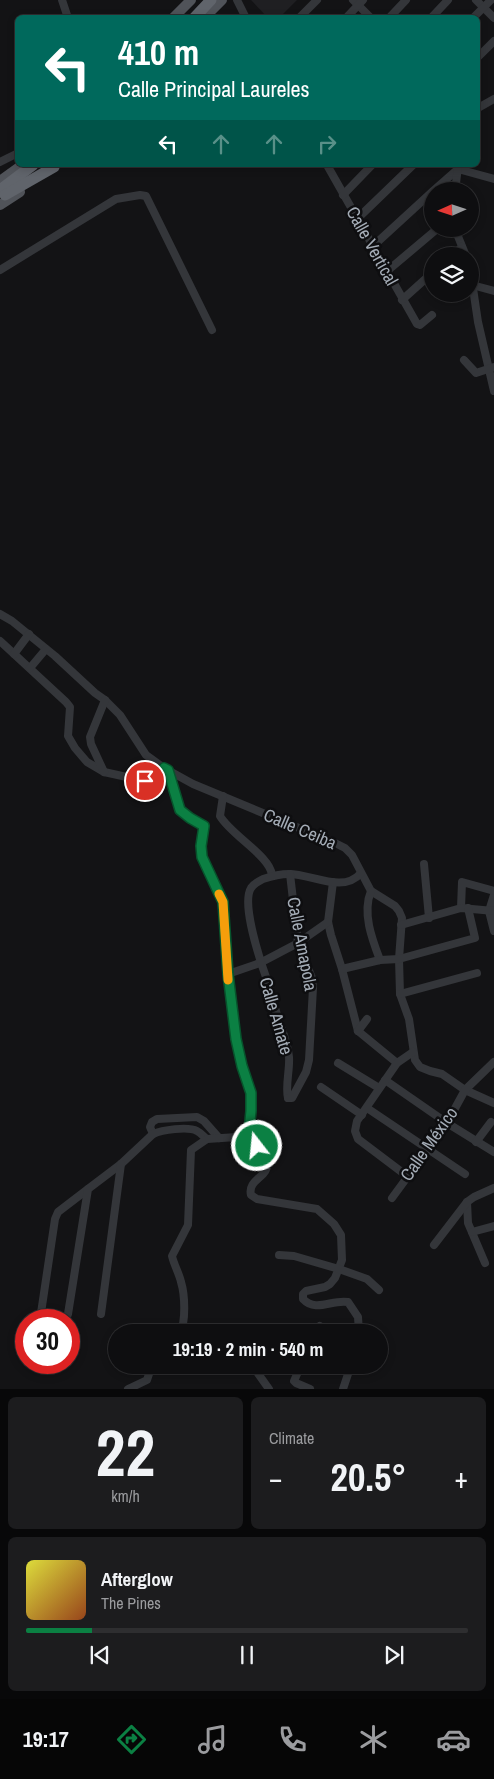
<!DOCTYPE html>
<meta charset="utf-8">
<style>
:root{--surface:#0e0e10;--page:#1c1c1e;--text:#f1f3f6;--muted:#9b9c9f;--line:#2e2e30;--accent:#0b8043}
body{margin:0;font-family:"Archivo Narrow",sans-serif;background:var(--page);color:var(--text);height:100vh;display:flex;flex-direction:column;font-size:19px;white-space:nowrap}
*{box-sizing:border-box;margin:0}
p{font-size:16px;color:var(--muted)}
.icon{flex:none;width:28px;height:28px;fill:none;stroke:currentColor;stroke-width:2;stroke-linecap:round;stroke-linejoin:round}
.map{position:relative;height:1389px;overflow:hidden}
.panel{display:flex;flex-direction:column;gap:8px;padding:8px;background:#080809;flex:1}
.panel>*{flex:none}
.banner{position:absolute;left:15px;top:15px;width:465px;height:152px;border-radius:8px;box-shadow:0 2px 8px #0003,0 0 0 1px var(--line);background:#00695c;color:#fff;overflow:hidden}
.needle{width:32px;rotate:267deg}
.tools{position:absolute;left:424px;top:182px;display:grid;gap:10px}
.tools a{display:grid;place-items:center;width:55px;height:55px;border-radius:50%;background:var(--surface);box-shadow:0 2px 8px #0003,0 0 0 1px var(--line);font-size:25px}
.speed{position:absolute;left:15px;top:1309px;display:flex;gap:10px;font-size:25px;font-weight:700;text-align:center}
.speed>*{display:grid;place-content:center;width:65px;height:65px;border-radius:50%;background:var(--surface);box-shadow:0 2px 8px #0003,0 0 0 1px var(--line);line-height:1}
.speed .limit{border:8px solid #d22;background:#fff;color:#111}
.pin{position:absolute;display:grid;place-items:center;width:42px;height:42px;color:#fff;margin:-21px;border:2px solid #fff;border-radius:50%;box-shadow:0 1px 5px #0007}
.me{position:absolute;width:55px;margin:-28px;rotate:344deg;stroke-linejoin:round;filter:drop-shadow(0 0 4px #0008)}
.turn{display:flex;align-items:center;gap:18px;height:105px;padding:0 20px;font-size:22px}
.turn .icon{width:65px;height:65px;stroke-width:2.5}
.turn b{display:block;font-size:35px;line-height:42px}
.lanes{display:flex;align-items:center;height:48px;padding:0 20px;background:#0003;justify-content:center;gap:25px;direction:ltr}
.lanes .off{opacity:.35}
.big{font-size:38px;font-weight:800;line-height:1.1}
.panel .widget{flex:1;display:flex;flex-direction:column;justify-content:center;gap:8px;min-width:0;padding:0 18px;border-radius:8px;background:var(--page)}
.panel .dial{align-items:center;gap:0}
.dial b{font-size:65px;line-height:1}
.song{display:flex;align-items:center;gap:15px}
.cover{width:60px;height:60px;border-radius:8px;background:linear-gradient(135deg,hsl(60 70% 55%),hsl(20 70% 35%))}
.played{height:5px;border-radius:2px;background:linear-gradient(90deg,var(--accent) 15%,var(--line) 15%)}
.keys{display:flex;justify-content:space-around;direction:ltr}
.heat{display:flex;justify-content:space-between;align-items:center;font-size:28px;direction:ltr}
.panel .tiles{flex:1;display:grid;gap:8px;grid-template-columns:1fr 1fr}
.widget:last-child{grid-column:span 2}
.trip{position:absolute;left:108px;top:1324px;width:280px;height:50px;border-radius:25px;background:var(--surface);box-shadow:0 2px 8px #0003,0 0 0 1px var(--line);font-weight:800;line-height:50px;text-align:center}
.dock{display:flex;height:80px;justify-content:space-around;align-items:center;background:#060606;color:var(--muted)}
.dock .icon{width:35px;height:35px}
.dock .active{color:var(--accent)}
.dock b{font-size:22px;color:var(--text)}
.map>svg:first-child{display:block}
</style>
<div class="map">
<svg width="494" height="1389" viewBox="0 0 494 1389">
<rect width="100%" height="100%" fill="#131315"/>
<path fill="#1f1f22" d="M251,0H297L280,17L268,18Z"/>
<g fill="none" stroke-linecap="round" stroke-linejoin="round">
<g stroke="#34363a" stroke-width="8">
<path d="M62,0L68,18"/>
<path d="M237,0L246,18"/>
<path d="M353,0L371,18"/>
<path d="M476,0L494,18"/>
<path d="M299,18L317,0"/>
<path d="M346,18L363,0"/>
<path d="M389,18L406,0"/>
<path d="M431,18L448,0"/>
<path d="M473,18L491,0"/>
<path d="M478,57L494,41"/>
<path d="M478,108L494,99"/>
<path d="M0,162L18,153"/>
<path d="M327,165L417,324L420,325L432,315"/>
<path d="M433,191L458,169L494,179"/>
<path d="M455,191L458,167"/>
<path d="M343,195L372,165"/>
<path d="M357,219L413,165"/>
<path d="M455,229L466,256"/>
<path d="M372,247L432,192"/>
<path d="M452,256L462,247"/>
<path d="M470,268L478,322L494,391"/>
<path d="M0,270L116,199L140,195L146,196L212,330"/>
<path d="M386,272L437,229"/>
<path d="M472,285L494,291"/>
<path d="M402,300L432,273"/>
<path d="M464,360L476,373L494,367"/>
<path d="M0,614L12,621L55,656L95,693L105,700L120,715L146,755L164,768L193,784L335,843L345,848L352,855L371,891L395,906L399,911L402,918L399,959L400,994L409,1019L415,1060L420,1067L430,1071L442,1074L465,1090L494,1103"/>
<path d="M0,641L66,702L70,707L68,736L75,748L87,762L104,772L145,781L156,779L164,768"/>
<path d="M14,654L29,634"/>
<path d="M30,668L46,649"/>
<path d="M169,770L180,809L190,818L204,826L201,846L202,857L223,902L228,974L235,1039L242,1067L251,1093V1111L249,1131"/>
<path d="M104,772L91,744L90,737L105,700"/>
<path d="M223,796L220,816C231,835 270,856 272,875"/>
<path d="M424,864L429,918"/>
<path d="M333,882L328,922L331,935L342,969L358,1031"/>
<path d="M371,891C362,913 372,939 380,960"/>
<path d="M494,895L489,911L494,931"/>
<path d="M461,908L462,882L494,891"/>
<path d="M401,925L461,908L494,911"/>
<path d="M342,969L380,960L399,959L475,938L468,908"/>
<path d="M228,974L260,963L298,943L328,922"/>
<path d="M400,994L477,973"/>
<path d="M358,1031L397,1063"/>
<path d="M358,1031L367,1019"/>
<path d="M338,1063L379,1088"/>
<path d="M385,1080L447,1123L494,1152"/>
<path d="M321,1087L362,1115"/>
<path d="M288,1098C285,1086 290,1070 289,1057C288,1045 284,1035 280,1024C275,1010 272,995 267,980C261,963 241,904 251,888C254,884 259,881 263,879C272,876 280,874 289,874C312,874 343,894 361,873"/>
<path d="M288,1098H292L306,1072L309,1060L313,988L312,978L298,943L290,874"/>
<path d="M367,1108L465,1174"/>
<path d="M249,1131C254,1141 264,1152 267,1162C270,1177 247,1179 251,1195L257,1199L317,1209L334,1224L341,1235L342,1260L335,1278L330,1284L325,1287L306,1291L303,1294V1299C316,1313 332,1299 348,1302L358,1317L359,1332"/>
<path d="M153,1134L150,1127L152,1122L157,1119L197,1117L204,1121L219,1138"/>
<path d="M476,1142L491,1122"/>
<path d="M407,1176L358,1139L355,1131L357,1121L397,1063L413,1052"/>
<path d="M392,1198L447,1123L465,1090L494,1062"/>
<path d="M467,1202L468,1223L485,1263"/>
<path d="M472,1232L494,1226"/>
<path d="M434,1245L467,1202L474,1197L494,1188"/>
<path d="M279,1255L294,1256L339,1269L367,1279L379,1290"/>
<path d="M41,1313L55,1219L58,1212L88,1189"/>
<path d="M68,1314L88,1189L121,1164L153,1134C162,1130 188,1126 197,1131C201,1133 204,1137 207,1139"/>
<path d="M101,1314L121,1164"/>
<path d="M180,1332C186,1322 185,1295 181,1282C179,1273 174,1265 172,1256L188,1225L191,1150L207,1139L237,1137L249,1131"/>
<path d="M247,1332H248"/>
<path d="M317,1332L320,1326"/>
<path d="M252,1365L269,1389"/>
<path d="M301,1365L294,1381L296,1383L310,1389"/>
<path d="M128,1389L147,1380L152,1365"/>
<path d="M343,1389L351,1365"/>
</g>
<g stroke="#505359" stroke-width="10">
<path d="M173,18L191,0"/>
<path d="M204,18L222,0"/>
<path d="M0,181L22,165"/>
<path d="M0,205L20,192"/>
</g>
<g stroke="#60646b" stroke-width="11">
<path d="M194,18L211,0"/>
<path d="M0,190L33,165"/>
<path d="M5,195L54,167"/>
</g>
</g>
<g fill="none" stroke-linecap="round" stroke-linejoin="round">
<defs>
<path id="route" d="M145,781L156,780L164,768L168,770L180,810L190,818L204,826L201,846L202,857L223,902L228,974L236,1039L242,1066L251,1093V1111L249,1131L257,1146"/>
</defs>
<use href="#route" stroke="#07532c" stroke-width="12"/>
<use href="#route" stroke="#0b8043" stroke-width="9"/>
<path stroke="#f59e0b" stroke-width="9" d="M219,894L223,902L228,980"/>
</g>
<g text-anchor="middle" stroke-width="5" stroke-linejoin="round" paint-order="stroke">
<g font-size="18" fill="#a4acb6" stroke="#0e0e10">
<text transform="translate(372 246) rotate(61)" y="6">Calle Vertical</text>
<text transform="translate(300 829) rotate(23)" y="6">Calle Ceiba</text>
<text transform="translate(302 944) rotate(79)" y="6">Calle Amapola</text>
<text transform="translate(276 1016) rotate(74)" y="6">Calle Amate</text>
<text transform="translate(429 1144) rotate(-55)" y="6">Calle México</text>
</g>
</g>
</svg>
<div class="tools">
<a><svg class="needle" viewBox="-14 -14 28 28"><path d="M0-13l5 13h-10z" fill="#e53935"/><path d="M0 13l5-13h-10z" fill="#9b9c9f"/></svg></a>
<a><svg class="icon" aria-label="layers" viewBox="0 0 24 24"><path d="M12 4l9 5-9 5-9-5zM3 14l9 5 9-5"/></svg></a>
</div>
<div class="speed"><div class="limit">30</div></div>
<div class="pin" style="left:145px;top:781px;background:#d93025"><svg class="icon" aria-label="arrive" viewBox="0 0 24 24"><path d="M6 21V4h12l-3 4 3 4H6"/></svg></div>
<svg class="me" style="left:257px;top:1146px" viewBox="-20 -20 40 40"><circle r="17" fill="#0b8043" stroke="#fff" stroke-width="3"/><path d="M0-11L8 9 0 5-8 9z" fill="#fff"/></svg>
<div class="trip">19:19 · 2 min · 540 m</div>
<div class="banner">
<div class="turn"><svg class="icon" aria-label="left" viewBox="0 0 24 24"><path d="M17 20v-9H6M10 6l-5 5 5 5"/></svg><div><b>410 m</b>Calle Principal Laureles</div></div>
<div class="lanes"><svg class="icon" aria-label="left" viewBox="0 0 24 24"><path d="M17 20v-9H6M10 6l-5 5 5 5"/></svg><svg class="icon off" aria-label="ahead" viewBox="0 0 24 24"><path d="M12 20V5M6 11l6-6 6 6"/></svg><svg class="icon off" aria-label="ahead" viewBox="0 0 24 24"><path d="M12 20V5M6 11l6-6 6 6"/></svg><svg class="icon off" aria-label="right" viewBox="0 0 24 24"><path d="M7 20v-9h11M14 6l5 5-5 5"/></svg></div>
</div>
</div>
<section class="panel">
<div class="tiles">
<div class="widget dial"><b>22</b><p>km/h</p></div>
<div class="widget"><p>Climate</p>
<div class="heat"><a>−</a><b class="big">20.5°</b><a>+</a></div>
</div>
<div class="widget">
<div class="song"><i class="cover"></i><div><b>Afterglow</b><p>The Pines</p></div></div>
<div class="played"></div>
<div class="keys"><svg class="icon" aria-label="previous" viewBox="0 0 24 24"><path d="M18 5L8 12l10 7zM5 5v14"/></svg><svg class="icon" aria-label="pause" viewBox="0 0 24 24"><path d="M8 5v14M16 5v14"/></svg><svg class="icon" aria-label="next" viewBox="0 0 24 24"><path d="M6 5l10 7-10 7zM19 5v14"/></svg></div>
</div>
</div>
</section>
<nav class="dock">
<b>19:17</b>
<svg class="icon active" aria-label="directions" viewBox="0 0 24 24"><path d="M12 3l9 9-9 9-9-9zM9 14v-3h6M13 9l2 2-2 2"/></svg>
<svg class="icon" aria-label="music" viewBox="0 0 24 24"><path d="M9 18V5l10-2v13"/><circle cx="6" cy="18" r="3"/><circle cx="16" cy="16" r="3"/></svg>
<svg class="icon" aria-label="phone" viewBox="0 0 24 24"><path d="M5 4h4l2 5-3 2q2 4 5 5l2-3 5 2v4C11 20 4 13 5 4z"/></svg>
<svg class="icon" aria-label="climate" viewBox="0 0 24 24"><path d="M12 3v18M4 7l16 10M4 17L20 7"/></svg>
<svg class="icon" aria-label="car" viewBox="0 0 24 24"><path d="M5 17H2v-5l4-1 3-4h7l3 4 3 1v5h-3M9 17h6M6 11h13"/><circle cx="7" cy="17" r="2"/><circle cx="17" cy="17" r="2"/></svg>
</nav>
